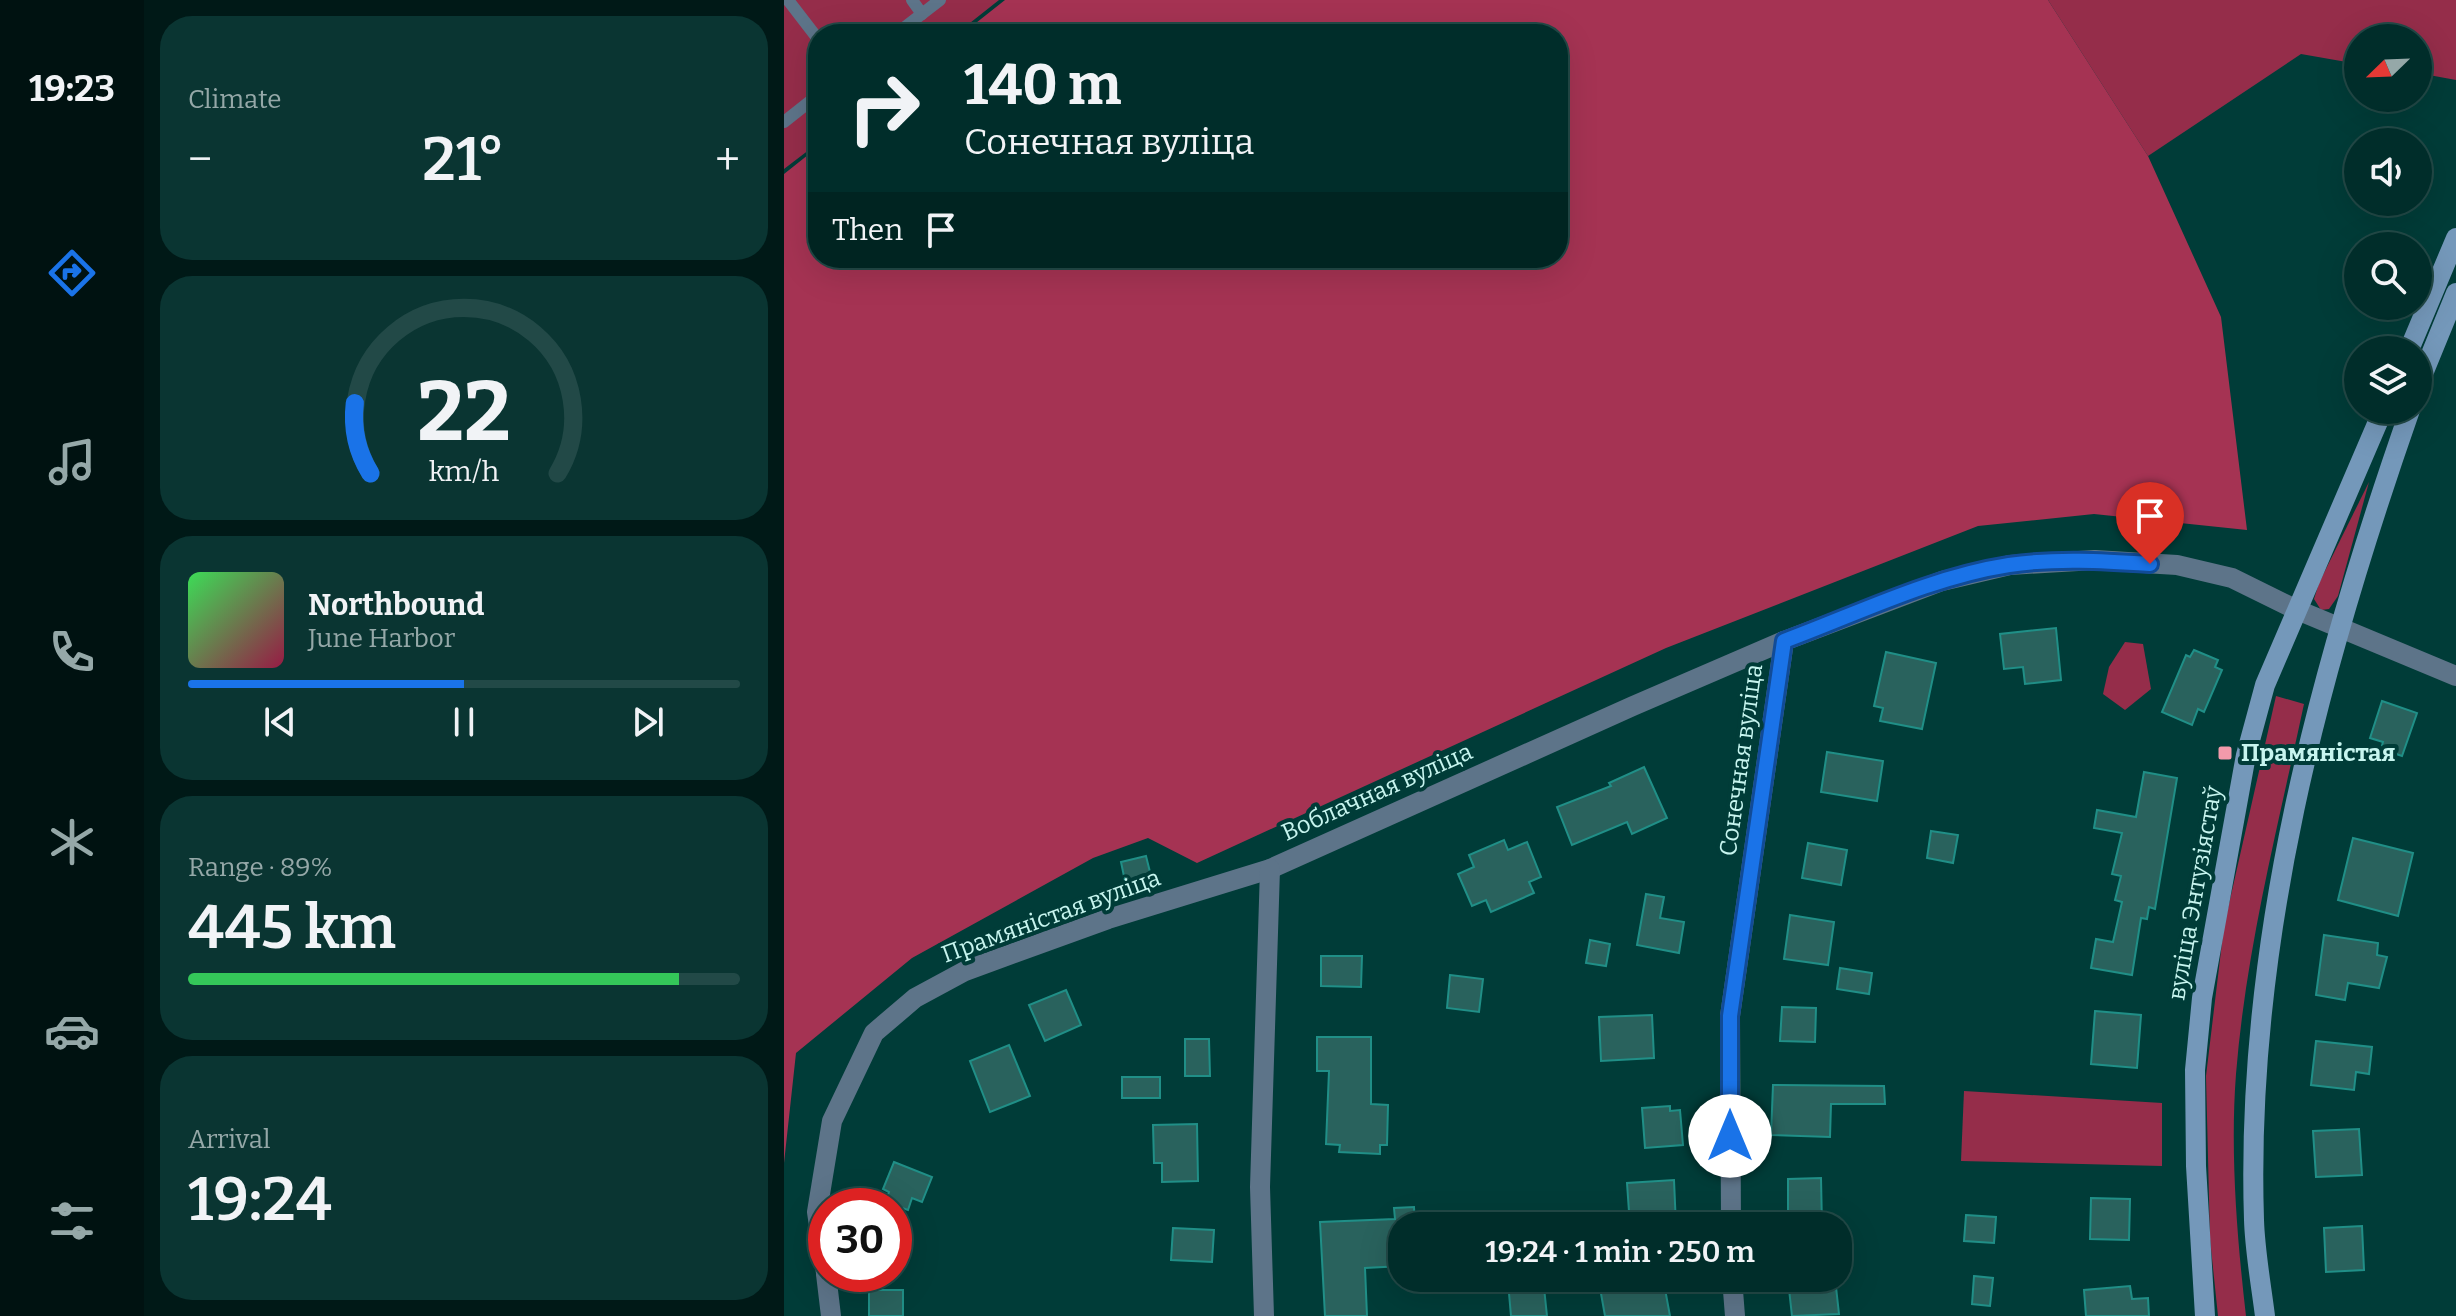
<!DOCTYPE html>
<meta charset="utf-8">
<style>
:root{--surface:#002d2a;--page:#0a3532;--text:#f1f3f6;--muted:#95a8a8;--line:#224947;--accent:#1a73e8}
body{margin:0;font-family:Bitter,serif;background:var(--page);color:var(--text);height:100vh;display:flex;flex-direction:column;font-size:30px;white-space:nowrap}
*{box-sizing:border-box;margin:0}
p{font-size:26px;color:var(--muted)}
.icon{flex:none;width:44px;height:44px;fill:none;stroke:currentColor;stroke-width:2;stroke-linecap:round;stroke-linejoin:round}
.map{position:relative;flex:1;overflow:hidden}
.sheet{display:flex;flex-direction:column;gap:16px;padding:16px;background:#001917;width:640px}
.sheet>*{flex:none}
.guide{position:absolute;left:24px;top:24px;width:760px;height:244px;border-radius:32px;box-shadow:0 8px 32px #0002,0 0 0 2px var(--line);background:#002d2a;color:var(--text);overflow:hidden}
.needle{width:52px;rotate:247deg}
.fabs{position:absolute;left:1560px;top:24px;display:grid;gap:16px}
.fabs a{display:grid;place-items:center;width:88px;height:88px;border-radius:50%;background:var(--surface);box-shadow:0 8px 32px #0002,0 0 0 2px var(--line);font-size:40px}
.speed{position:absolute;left:24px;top:1188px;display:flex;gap:16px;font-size:40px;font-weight:700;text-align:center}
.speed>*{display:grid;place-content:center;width:104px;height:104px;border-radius:50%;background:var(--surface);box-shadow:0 8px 32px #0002,0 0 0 2px var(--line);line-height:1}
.speed .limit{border:12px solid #d22;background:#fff;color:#111}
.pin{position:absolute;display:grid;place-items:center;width:68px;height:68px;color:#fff;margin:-82px -34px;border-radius:50% 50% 50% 0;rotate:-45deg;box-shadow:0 0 8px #0007}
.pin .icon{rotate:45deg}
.me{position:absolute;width:88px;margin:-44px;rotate:0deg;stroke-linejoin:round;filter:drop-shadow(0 0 6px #0008)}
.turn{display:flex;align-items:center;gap:28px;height:168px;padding:0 24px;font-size:36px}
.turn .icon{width:104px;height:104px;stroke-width:2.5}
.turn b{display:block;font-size:56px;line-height:68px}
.then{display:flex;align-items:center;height:76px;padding:0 24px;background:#0003;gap:16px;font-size:30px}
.big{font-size:60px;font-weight:600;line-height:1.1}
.sheet .widget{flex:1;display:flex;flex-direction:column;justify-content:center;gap:12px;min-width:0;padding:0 28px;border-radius:32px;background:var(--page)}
.sheet .dial{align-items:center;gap:0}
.dial svg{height:208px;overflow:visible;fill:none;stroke:var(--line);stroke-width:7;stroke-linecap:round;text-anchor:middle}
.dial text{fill:var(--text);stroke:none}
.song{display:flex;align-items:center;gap:24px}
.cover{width:96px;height:96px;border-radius:12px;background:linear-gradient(135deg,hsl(130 70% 55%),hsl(340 70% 35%))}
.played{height:8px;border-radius:4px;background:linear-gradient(90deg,var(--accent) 50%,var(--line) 50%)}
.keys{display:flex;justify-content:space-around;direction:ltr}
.heat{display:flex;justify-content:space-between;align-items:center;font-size:44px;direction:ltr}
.charge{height:12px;border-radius:6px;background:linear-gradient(90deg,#34c759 89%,var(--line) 0)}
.trip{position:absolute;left:604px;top:1212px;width:464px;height:80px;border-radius:32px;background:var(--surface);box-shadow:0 8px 32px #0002,0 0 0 2px var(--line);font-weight:600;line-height:80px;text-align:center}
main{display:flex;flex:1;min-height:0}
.menu{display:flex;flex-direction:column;width:144px;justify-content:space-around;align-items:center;background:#001211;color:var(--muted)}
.menu .icon{width:56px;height:56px}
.menu .current{color:var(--accent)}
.menu b{font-size:36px;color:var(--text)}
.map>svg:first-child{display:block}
</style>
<main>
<nav class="menu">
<b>19:23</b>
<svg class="icon current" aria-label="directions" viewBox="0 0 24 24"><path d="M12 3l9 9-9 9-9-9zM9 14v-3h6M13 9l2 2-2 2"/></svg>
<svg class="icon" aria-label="music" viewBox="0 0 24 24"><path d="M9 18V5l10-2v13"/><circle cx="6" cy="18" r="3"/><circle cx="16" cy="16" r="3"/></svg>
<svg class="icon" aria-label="phone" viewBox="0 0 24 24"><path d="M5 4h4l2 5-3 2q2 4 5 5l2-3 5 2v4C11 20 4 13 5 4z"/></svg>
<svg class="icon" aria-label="climate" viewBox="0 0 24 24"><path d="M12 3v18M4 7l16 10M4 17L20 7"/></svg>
<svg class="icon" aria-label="car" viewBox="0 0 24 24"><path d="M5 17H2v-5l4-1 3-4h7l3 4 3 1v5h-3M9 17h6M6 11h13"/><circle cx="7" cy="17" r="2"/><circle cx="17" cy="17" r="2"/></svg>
<svg class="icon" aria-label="filters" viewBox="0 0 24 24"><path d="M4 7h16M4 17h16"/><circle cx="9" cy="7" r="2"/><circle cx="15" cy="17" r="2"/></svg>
</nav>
<section class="sheet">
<div class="widget"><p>Climate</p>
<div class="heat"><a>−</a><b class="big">21°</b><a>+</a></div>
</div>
<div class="widget dial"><svg viewBox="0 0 100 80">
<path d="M14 69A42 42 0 1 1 86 69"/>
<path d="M14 69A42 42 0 0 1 8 42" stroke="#1a73e8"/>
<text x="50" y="56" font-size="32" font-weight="700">22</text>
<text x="50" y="72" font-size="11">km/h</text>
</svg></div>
<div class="widget">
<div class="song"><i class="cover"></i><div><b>Northbound</b><p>June Harbor</p></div></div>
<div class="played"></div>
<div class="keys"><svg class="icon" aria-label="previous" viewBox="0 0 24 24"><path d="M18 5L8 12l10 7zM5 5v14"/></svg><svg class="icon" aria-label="pause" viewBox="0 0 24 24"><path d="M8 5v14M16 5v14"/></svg><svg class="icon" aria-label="next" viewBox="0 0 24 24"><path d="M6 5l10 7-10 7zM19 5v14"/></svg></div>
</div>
<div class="widget"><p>Range · 89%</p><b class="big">445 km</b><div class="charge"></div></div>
<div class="widget"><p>Arrival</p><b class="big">19:24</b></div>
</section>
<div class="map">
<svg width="1672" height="1316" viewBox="0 0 1672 1316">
<rect width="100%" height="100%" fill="#003c38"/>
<g fill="#952d4a">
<path d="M0,0H215L172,34H34V143L0,169Z"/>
<path d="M1264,0H1672V80L1634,73V38H1574V64L1517,54L1364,156Z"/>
<path d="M1585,482L1554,596L1545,609L1537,610L1530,599L1535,583Z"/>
<path d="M1341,642L1359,644L1367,689L1341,710L1319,694L1325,667Z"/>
<path d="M1492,696L1520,704C1494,826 1462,949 1452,1074C1446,1152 1453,1238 1462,1316H1434L1426,1239L1422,1076L1440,926Z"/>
<path d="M1180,1091L1378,1103V1166L1177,1161Z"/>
</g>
<path fill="#a53353" d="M221,0H1264L1364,156L1437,317L1463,530L1310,514L1194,526L882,648L413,863L364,838L309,858L128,958L12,1053L0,1163V174L34,147V258H774V34H178Z"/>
<g fill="#29625d" stroke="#208f87" stroke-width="2">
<path d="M1272,628L1277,680L1241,684L1239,667L1220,669L1216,634Z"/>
<path d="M1410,650L1434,660L1431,667L1438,670L1420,712L1414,709L1408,725L1378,712L1402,655L1406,657Z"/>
<path d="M1102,652L1152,663L1138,729L1096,721L1099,708L1090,706Z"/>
<path d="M1598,701L1633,713L1618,756L1597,749L1599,742L1586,738Z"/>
<path d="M1043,752L1099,761L1093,801L1037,792Z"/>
<path d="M860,767L883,818L848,834L843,822L788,845L773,807L827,786L825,783Z"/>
<path d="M1360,772L1393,778L1371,909L1365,907L1363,919L1357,918L1348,975L1307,968L1312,939L1329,942L1338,902L1331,900L1337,876L1328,874L1338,833L1310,828L1313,810L1352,817Z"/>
<path d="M1147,831L1174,835L1169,863L1143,858Z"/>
<path d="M1569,838L1629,853L1614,916L1554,900Z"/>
<path d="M720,840L724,850L743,842L757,877L745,882L750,893L707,912L702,900L688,906L674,874L690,867L685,855Z"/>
<path d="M1024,843L1063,850L1057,885L1018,878Z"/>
<path d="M362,856L368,880L342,886L337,862Z"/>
<path d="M862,894L880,897L876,918L900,922L895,953L853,945Z"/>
<path d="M1006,915L1050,922L1044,965L1000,959Z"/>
<path d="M1540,935L1594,943L1593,955L1603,957L1595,988L1564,983L1561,1000L1532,995Z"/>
<path d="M806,940L826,944L822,966L802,963Z"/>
<path d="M537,956H578L577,987L537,986Z"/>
<path d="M1056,968L1088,973L1085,994L1053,989Z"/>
<path d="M666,975L699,979L695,1012L663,1008Z"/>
<path d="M282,990L297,1025L261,1041L245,1005Z"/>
<path d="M998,1007L1032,1008L1031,1042L996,1041Z"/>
<path d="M1311,1011L1357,1015L1353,1068L1307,1064Z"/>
<path d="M868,1015L870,1058L817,1061L815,1017Z"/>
<path d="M533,1037H587V1104L604,1105L603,1145H596V1154L555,1152L556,1145L542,1144L545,1071H533Z"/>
<path d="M401,1039H425L426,1076H401Z"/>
<path d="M1532,1041L1588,1047L1585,1074L1572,1072L1570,1090L1527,1085Z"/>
<path d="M225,1045L246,1096L206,1112L186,1061Z"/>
<rect x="338" y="1077" width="38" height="21"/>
<path d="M989,1085L1100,1086L1101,1104H1047L1046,1137L987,1135Z"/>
<path d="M886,1106V1111L896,1110L899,1145L861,1148L858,1108Z"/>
<path d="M413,1124L414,1181L378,1182V1163H370L369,1125Z"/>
<path d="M1575,1129L1578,1175L1532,1177L1529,1131Z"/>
<path d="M110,1162L148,1177L138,1202L128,1198L124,1210L101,1202L105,1192L99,1189Z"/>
<path d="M1037,1178L1038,1226H1004V1179Z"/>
<path d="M890,1180L892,1226H846L843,1183Z"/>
<path d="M1307,1198L1346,1199L1345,1240L1306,1239Z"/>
<path d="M630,1207L631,1226H618V1266L581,1268L583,1316H541L536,1222L611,1219L610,1208Z"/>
<path d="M1182,1215L1212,1217L1210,1243L1180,1241Z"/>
<path d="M1578,1226L1580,1270L1542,1272L1540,1228Z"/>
<path d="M389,1228L430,1230L428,1262L387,1260Z"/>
<path d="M1190,1276L1209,1278L1206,1306L1188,1304Z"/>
<path d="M759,1278L763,1316H727L724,1282Z"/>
<path d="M879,1278L886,1316H821L816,1288Z"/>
<path d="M1027,1278H1051L1055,1314L1008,1316L1004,1280Z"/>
<path d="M1346,1286L1348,1299L1364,1298L1365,1316H1302L1300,1290Z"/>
<rect x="85" y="1290" width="34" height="26"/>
</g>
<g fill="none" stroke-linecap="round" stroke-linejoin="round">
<g stroke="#5d7489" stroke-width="12">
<path d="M4,0L34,39"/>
<path d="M128,0L138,14"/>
<path d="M112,34L156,0"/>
<path d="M0,122L34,95"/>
</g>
<g stroke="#5d7489" stroke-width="20">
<path d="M947,1226L946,1016L1000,641"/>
<path d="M42,1273L33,1212L48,1121L90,1033L131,998L181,971L324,919L486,869L849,706L1000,641L1158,581L1226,565L1311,560L1393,565L1448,578L1511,609L1672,676"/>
<path d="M42,1274L47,1316"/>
<path d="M948,1278L951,1316"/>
<path d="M480,1316L476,1187L486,869"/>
</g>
<g stroke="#7498ba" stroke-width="20">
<path d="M1625,350L1672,238"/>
<path d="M1634,386L1672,293"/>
<path d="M1421,1316L1412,1166L1411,1070L1418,998L1462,755L1481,685L1599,410"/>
<path d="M1481,1316C1477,1284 1471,1252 1470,1220C1461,943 1535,670 1626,410"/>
</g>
</g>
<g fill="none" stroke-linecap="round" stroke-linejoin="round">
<defs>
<path id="route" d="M946,1136V1016L1000,641C1073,614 1147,577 1225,565C1271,558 1320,561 1366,564"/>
</defs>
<use href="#route" stroke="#114b97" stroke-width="20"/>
<use href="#route" stroke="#1a73e8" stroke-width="14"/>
</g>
<rect fill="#f39aab" stroke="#003c38" stroke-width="3" x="1433" y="745" width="16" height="16" rx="4"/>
<g text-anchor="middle" stroke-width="8" stroke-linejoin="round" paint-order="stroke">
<g font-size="24" font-weight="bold" fill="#c7f5ef" stroke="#003c38" text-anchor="start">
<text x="1457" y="761">Прамяністая</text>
</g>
<g font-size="24" fill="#c7f5ef" stroke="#003c38">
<text transform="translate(957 760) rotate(-82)" y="8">Сонечная вуліца</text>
<text transform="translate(593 792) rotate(-24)" y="8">Воблачная вуліца</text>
<text transform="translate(1411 893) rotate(-80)" y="8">вуліца Энтузіястаў</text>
<text transform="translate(267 916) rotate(-20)" y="8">Прамяністая вуліца</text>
</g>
</g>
</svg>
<div class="fabs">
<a><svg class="needle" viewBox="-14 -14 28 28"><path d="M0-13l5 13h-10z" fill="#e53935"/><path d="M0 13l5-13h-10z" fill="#95a8a8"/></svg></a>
<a><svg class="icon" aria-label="sound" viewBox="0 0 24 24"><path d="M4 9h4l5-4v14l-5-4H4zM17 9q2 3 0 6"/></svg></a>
<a><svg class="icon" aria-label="search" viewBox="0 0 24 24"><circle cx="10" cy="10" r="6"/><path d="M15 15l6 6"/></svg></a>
<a><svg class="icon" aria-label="layers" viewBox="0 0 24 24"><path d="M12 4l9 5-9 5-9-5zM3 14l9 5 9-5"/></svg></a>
</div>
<div class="speed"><div class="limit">30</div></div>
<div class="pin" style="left:1366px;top:564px;background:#d93025"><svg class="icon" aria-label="arrive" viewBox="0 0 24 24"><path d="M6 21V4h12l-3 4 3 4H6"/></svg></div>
<svg class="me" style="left:946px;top:1136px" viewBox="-20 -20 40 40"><circle r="19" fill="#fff"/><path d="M0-13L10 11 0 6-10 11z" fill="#1a73e8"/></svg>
<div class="trip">19:24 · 1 min · 250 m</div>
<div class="guide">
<div class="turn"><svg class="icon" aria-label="right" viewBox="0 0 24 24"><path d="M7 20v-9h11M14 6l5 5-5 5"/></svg><div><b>140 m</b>Сонечная вуліца</div></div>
<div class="then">Then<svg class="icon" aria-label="arrive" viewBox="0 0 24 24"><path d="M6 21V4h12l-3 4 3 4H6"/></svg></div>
</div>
</div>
</main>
